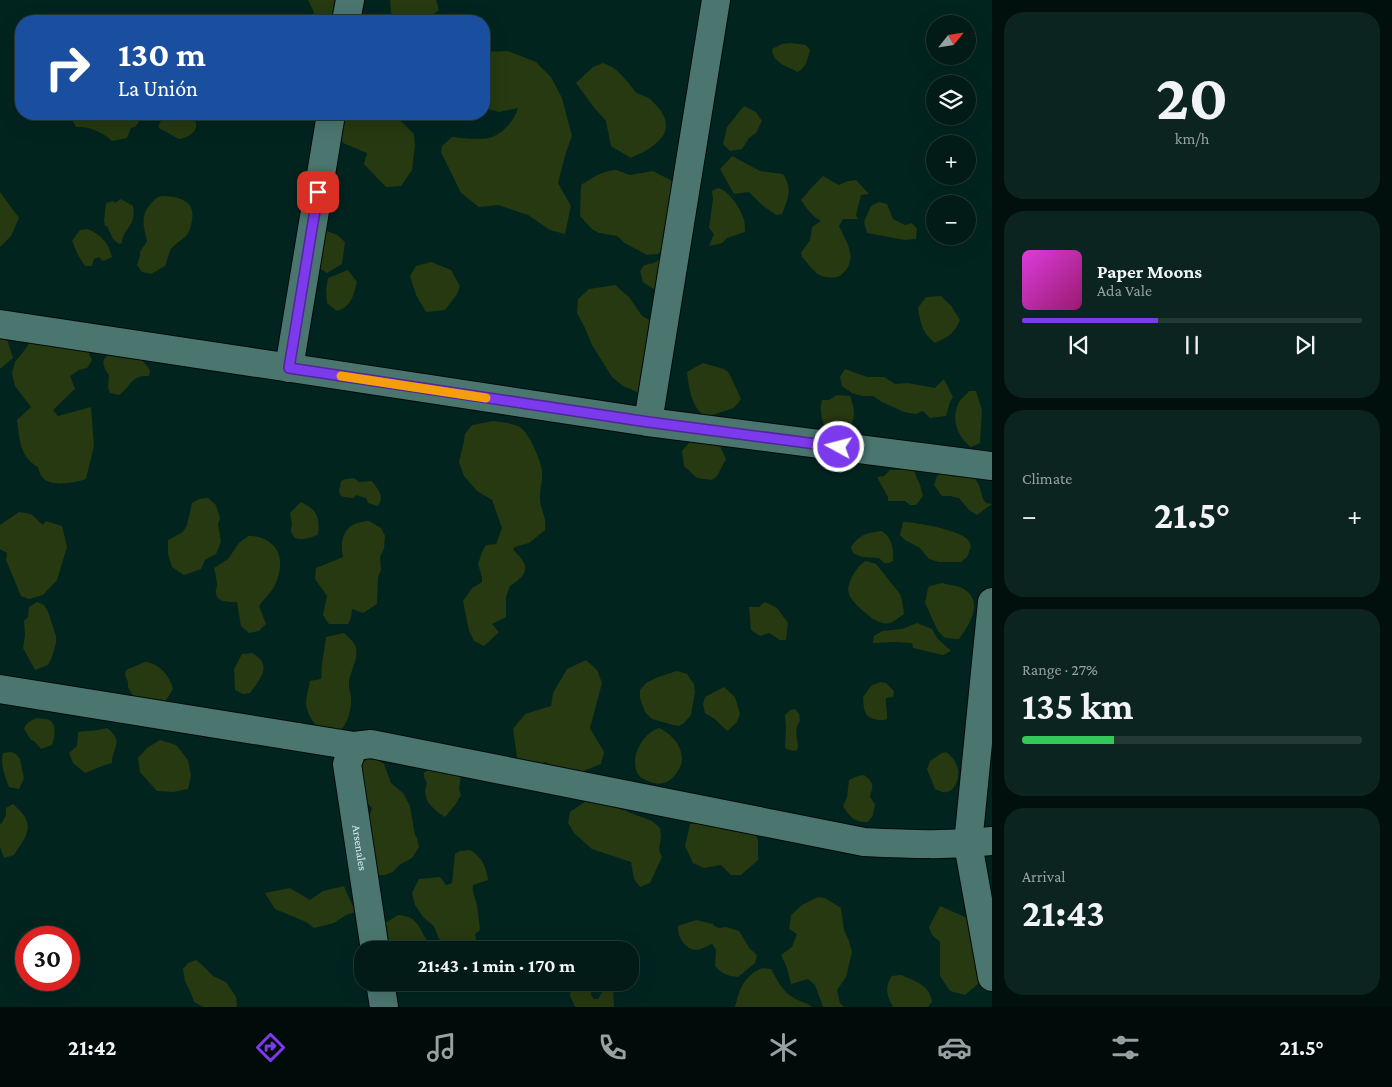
<!DOCTYPE html>
<meta charset="utf-8">
<style>
:root{--surface:#021b17;--page:#0c2420;--text:#f1f3f6;--muted:#96a1a1;--line:#233936;--accent:#7c3aed}
body{margin:0;font-family:"Crimson Pro",serif;background:var(--page);color:var(--text);height:100vh;display:flex;flex-direction:column;font-size:19px;white-space:nowrap}
*{box-sizing:border-box;margin:0}
p{font-size:16px;color:var(--muted)}
.icon{flex:none;width:28px;height:28px;fill:none;stroke:currentColor;stroke-width:2;stroke-linecap:round;stroke-linejoin:round}
.map{position:relative;flex:1;overflow:hidden}
.sheet{display:flex;flex-direction:column;gap:12px;padding:12px;background:#010f0d;width:400px}
.sheet>*{flex:none}
.top-card{position:absolute;left:15px;top:15px;width:475px;height:105px;border-radius:20px;box-shadow:0 5px 20px #0002,0 0 0 1px var(--line);background:#1a4fa0;color:#fff;overflow:hidden}
.needle{width:32px;rotate:60deg}
.fabs{position:absolute;left:926px;top:15px;display:grid;gap:10px}
.fabs a{display:grid;place-items:center;width:50px;height:50px;border-radius:50%;background:var(--surface);box-shadow:0 5px 20px #0002,0 0 0 1px var(--line);font-size:25px}
.speed{position:absolute;left:15px;top:926px;display:flex;gap:10px;font-size:25px;font-weight:700;text-align:center}
.speed>*{display:grid;place-content:center;width:65px;height:65px;border-radius:50%;background:var(--surface);box-shadow:0 5px 20px #0002,0 0 0 1px var(--line);line-height:1}
.speed .limit{border:8px solid #d22;background:#fff;color:#111}
.pin{position:absolute;display:grid;place-items:center;width:42px;height:42px;color:#fff;margin:-21px;border-radius:10px;box-shadow:0 2px 8px #0006}
.me{position:absolute;width:55px;margin:-28px;rotate:277deg;stroke-linejoin:round;filter:drop-shadow(0 0 4px #0008)}
.turn{display:flex;align-items:center;gap:18px;height:105px;padding:0 20px;font-size:22px}
.turn .icon{width:65px;height:65px;stroke-width:2.5}
.turn b{display:block;font-size:35px;line-height:42px}
.big{font-size:38px;font-weight:700;line-height:1.1}
.sheet .widget{flex:1;display:flex;flex-direction:column;justify-content:center;gap:8px;min-width:0;padding:0 18px;border-radius:20px;background:var(--page)}
.sheet .dial{align-items:center;gap:0}
.dial b{font-size:65px;line-height:1}
.song{display:flex;align-items:center;gap:15px}
.cover{width:60px;height:60px;border-radius:8px;background:linear-gradient(135deg,hsl(300 70% 55%),hsl(320 70% 35%))}
.played{height:5px;border-radius:2px;background:linear-gradient(90deg,var(--accent) 40%,var(--line) 40%)}
.keys{display:flex;justify-content:space-around;direction:ltr}
.heat{display:flex;justify-content:space-between;align-items:center;font-size:28px;direction:ltr}
.charge{height:8px;border-radius:4px;background:linear-gradient(90deg,#34c759 27%,var(--line) 0)}
.trip{position:absolute;left:354px;top:941px;width:285px;height:50px;border-radius:20px;background:var(--surface);box-shadow:0 5px 20px #0002,0 0 0 1px var(--line);font-weight:700;line-height:50px;text-align:center}
.menu{display:flex;height:80px;justify-content:space-around;align-items:center;background:#010b09;color:var(--muted)}
.menu .icon{width:35px;height:35px}
.menu .current{color:var(--accent)}
.menu b{font-size:22px;color:var(--text)}
main{display:flex;flex:1;min-height:0}
.map>svg:first-child{display:block}
</style>
<main>
<div class="map">
<svg width="992" height="1007" viewBox="0 0 992 1007">
<rect width="100%" height="100%" fill="#02241f"/>
<g fill="#263910">
<path d="M308,0H345L336,9L332,21H313L314,12Z"/>
<path d="M390,0H436L439,10L425,21H401L391,13Z"/>
<path d="M791,43L806,45L810,50C808,59 806,67 798,72C786,66 773,63 772,49L782,44Z"/>
<path d="M508,51L536,62L551,77L562,98L572,136L566,152L558,183L571,206L565,234L550,230L528,215L498,205L479,207L461,193L441,152L442,146L452,137C462,138 480,140 489,138C501,136 515,120 518,108L499,112L484,108V52Z"/>
<path d="M603,63C615,67 622,75 630,85C632,87 634,91 637,93C642,96 647,96 651,100C682,129 660,145 631,158L611,146L606,121L592,105L576,83L593,67Z"/>
<path d="M744,106L756,112L762,121L756,133L749,138L742,149L730,151L723,144L727,127Z"/>
<path d="M71,114H133L137,116L139,122L135,127L131,128L127,138L112,141C103,132 89,126 76,127L71,118Z"/>
<path d="M173,114H187C190,116 195,120 196,123C198,133 186,138 179,139L159,128L158,126C164,117 163,117 173,114Z"/>
<path d="M334,114H394L414,134L415,145L412,170L401,186L386,187L364,164L367,153L343,143Z"/>
<path d="M732,156L760,171L783,174C793,189 788,199 782,214L776,215L762,205L749,192L734,194L720,169Z"/>
<path d="M616,170L630,175L653,171L672,181L684,203L676,239L658,254L647,255L625,243L617,236L599,233L592,229L580,216L581,185C593,177 602,171 616,170Z"/>
<path d="M823,176L839,185L848,181L856,180L869,194L861,195L856,215L858,219H843L839,226C845,239 857,256 846,270C843,273 841,276 837,277C830,278 824,278 818,274C812,270 807,262 802,257L801,253L810,240L812,227L821,221C812,216 807,209 801,200L814,185Z"/>
<path d="M718,188C728,190 739,206 743,217C745,221 745,227 745,232L727,238L722,243L709,246L714,234L709,228L713,199L712,191Z"/>
<path d="M0,192L19,218L11,236L0,247Z"/>
<path d="M161,196C177,196 196,200 192,220C191,225 190,231 187,235C182,241 173,244 170,251C168,256 167,261 165,266L151,274L142,272L137,265L140,256V252L147,241C144,228 140,217 149,206C153,201 155,198 161,196Z"/>
<path d="M121,199L133,206C137,226 123,228 122,243L119,244L113,239L107,226H105L104,220L106,203L113,201L115,203Z"/>
<path d="M879,202L887,204L893,219L905,225L912,223L917,229L916,239L905,240L867,233L864,222L871,206Z"/>
<path d="M88,229C101,235 109,243 112,257L103,261L99,257L94,259L92,266H85L78,255L72,241L80,230Z"/>
<path d="M327,231L337,235L345,242L342,264L327,273L315,265L322,235Z"/>
<path d="M672,250L658,292L643,282L640,271L644,265L654,263Z"/>
<path d="M431,262L451,270L460,286L457,294L445,310L426,312L416,295L410,276L416,266Z"/>
<path d="M348,270L357,282C353,296 352,306 337,311L327,303L326,290L328,278Z"/>
<path d="M615,285L629,297L642,316L651,321L639,393L623,386L612,377L592,345L585,328L577,313L578,299L589,289Z"/>
<path d="M941,296L952,307L960,320C954,334 948,337 935,343C922,332 921,325 918,308L926,297Z"/>
<path d="M34,330L83,341L92,360L87,368L79,370L70,376L75,389L53,410L58,416L91,407L94,446L86,479C75,483 51,487 43,478C40,475 39,471 38,467C19,456 20,440 17,420L31,407L15,386L12,373L15,362L27,347Z"/>
<path d="M0,331L7,339L13,358L0,369Z"/>
<path d="M113,351C133,354 137,352 150,370L149,376C130,375 132,386 119,395L110,393L108,387L109,375C101,364 101,358 113,351Z"/>
<path d="M703,363L724,369L729,373L741,399L734,408L706,417C691,407 689,389 687,372Z"/>
<path d="M845,369L867,377H884L895,384L908,383L935,388L944,379L953,397L950,402L946,416L930,418L923,411L916,414L904,412L882,402L873,396H862L852,393L842,386L840,377Z"/>
<path d="M969,391H976L982,410L980,443L971,447C958,437 951,420 958,404C960,399 966,395 969,391Z"/>
<path d="M837,395L850,396C855,409 858,424 842,431C838,432 831,431 826,431C822,421 819,410 822,400H829Z"/>
<path d="M493,421C501,422 512,423 520,427C529,433 542,462 542,472C543,480 540,488 540,496C539,508 547,515 545,530L529,543L515,547L513,549C516,553 522,558 524,563C529,573 518,581 510,586L506,597V617L492,624L499,632L484,646L474,641L469,631L463,601L472,588L482,582V577L478,564L482,552L486,545L496,544L502,528L492,500L477,491L464,476L459,462L464,441L465,434L472,425Z"/>
<path d="M694,437L716,438L726,459L717,476L712,480L697,478L684,466L682,451Z"/>
<path d="M913,469L920,485L923,496L916,505H910L905,501H888V497L877,477L884,476L890,470Z"/>
<path d="M947,469L972,474L979,485L983,499L986,503L992,504L977,515L969,510L959,498L950,496H942L934,485L937,476Z"/>
<path d="M354,478L359,482L372,481C378,490 385,496 378,506L368,503L366,498L356,495L353,498L344,497L340,495L339,491L341,481L346,479Z"/>
<path d="M208,498L216,505L220,518L218,524L221,542L216,554L205,560L201,569L184,575L172,567L168,554V540L183,532L187,525L192,503L199,499Z"/>
<path d="M301,502C318,510 320,518 318,535C309,538 292,545 291,529C291,527 292,526 292,525C292,521 290,517 290,513Z"/>
<path d="M19,512L31,514L43,525L46,521L62,526L67,547L57,580L43,595L29,599L21,596L6,560L7,553L0,549V525Z"/>
<path d="M369,521L381,528L385,536L384,549L380,557L381,570L378,577L377,604L363,613L352,609L351,618L348,624H329L323,615L327,596L315,579L316,568L343,557C339,536 346,522 369,521Z"/>
<path d="M903,522C916,522 960,530 968,540C970,542 970,545 971,547L967,557L961,562H939L929,559L920,548L905,540L900,535Z"/>
<path d="M882,531C892,538 894,548 893,561L889,563H884L879,558L862,557L853,553L851,547C860,534 867,533 882,531Z"/>
<path d="M248,536C253,536 259,536 264,539C284,548 283,569 274,587C270,594 263,600 259,606L266,624L259,631L249,633L241,626L237,602C229,602 217,603 216,593C215,588 217,590 217,585C217,580 215,573 214,568L228,559L239,543Z"/>
<path d="M866,561L876,564L900,594L902,600L904,614C897,619 891,625 883,623C876,622 868,615 863,611C850,598 843,593 853,575C857,569 859,565 866,561Z"/>
<path d="M942,583C949,585 956,585 962,588C985,600 970,624 959,639L945,638L938,631L925,603L928,588L930,586Z"/>
<path d="M37,602L44,605L48,612L56,636V643L52,657L48,665L35,670L23,648L25,635L24,621L28,617L29,607Z"/>
<path d="M765,602L777,608L788,623L786,640H780L769,633L760,636L751,630L749,607H759Z"/>
<path d="M917,623L932,629L937,638L951,651L943,655L913,648L912,643L895,642L873,643L874,636L882,631L902,629Z"/>
<path d="M344,633C348,637 355,642 356,648C359,661 348,673 349,686C349,690 351,693 351,697C352,709 348,722 341,730L316,726C303,707 305,703 310,681L321,679L322,664L326,637Z"/>
<path d="M252,653C273,665 261,678 250,693L243,694L235,690L234,669L242,654Z"/>
<path d="M586,660L597,670L602,683L590,728L604,752L601,764L565,778L558,769L545,762L527,769L517,757L513,729L525,714L551,706L553,693L567,669Z"/>
<path d="M145,662C159,663 170,676 173,689L163,705L149,700L146,697L141,700H137L130,691L128,687V682L125,675L126,670Z"/>
<path d="M677,671L687,674L694,684L695,692L691,715L684,723L679,726L673,725L652,719L645,712L640,698V690L646,683L658,677Z"/>
<path d="M880,682L886,683L894,691L893,697L886,698C885,707 888,712 887,719C882,721 879,720 874,719C863,716 864,708 863,697L871,686Z"/>
<path d="M724,687L735,697L740,714L737,722L727,731L715,719L705,713L703,704L705,697Z"/>
<path d="M795,709L799,714L800,721C793,730 798,738 798,748L796,751L789,750L785,748L786,727L785,715L790,710Z"/>
<path d="M38,718C41,719 43,719 46,719C58,721 55,737 52,745L41,749L34,741L31,740L24,729C26,723 32,719 38,718Z"/>
<path d="M107,728C125,742 112,747 112,763L102,766L85,773L73,763L69,753L77,746L78,732L98,730Z"/>
<path d="M659,728C675,735 689,755 678,771C670,783 660,787 648,781C643,779 639,777 637,772C630,756 643,733 659,728Z"/>
<path d="M160,740L176,745L188,760L191,776L188,789L173,792L157,791L140,772L138,758L147,748Z"/>
<path d="M11,752L16,754L20,759L24,778L19,789L9,787C5,776 0,765 3,753Z"/>
<path d="M946,752C952,756 956,762 958,769C960,778 954,795 942,792C940,791 937,790 935,789L927,769L930,761L942,753Z"/>
<path d="M373,757L384,764L391,783L403,793L410,806L415,835L417,838L419,847L412,858L399,865L393,872L385,875H375L369,818L372,808L366,802L349,768Z"/>
<path d="M435,765L455,770L461,776L459,789L461,795L455,805L445,817C432,808 421,800 427,783L424,777V773Z"/>
<path d="M864,775C875,784 873,785 870,797L875,804L873,815L868,822C856,823 849,817 843,806L847,797L849,780L858,776Z"/>
<path d="M595,795L611,799L620,809L652,821L660,828L661,837L659,850L662,857L650,883L640,887L634,879L631,862L592,849L575,834L568,823L570,812Z"/>
<path d="M13,804C36,824 29,833 14,855L4,858L0,847V824L2,823L6,815V808Z"/>
<path d="M699,823L755,834L758,840V860L741,875H731L721,865L704,868L693,863L685,846L690,824Z"/>
<path d="M470,850C482,857 486,866 488,880L473,885C472,893 475,897 477,905C478,913 479,921 480,930L475,934L477,945L481,950H444L446,947L439,939L434,926L424,918L415,905L412,893L419,879L440,877L446,885L452,883L455,854L460,851Z"/>
<path d="M344,886L350,900L356,912L346,915L334,923L314,928L306,922L275,909L265,893L290,888L310,900L323,891Z"/>
<path d="M818,897L825,898L841,908L844,930L849,941L852,952L846,977L837,990L840,1003L844,1007H823L815,985L808,979L791,984L787,968L781,955L792,947L797,934L789,929L791,915L802,905Z"/>
<path d="M940,906L965,917L979,926L984,979L965,995L950,991L940,976V942L932,935L929,927Z"/>
<path d="M398,915C416,916 418,925 426,939L423,950H372L373,931Z"/>
<path d="M696,920L713,924L714,926L719,928L726,927L739,931L750,949L757,955L755,963L738,977C728,976 722,974 715,966L716,950L712,944C707,946 702,949 697,950C685,950 677,936 678,926Z"/>
<path d="M196,960L200,963L213,976L226,982L236,997L237,1005L236,1007H203L194,1002L191,993L185,981L183,969L188,963Z"/>
<path d="M762,968L771,969C777,979 782,992 794,998C800,1002 807,1002 812,1007H735C740,988 743,977 762,968Z"/>
<path d="M901,975C915,981 930,985 932,1002L928,1007H893C887,997 884,987 892,976Z"/>
<path d="M456,983H491C485,991 473,992 463,991Z"/>
<path d="M576,983H592L591,995L594,999H598L602,992L612,986L613,989L614,1007H575L570,996L571,988Z"/>
</g>
<g fill="none" stroke-linecap="round" stroke-linejoin="round">
<defs>
<g id="minor">
<path d="M346,21L350,0"/>
<path d="M0,324L648,422L992,466"/>
<path d="M289,368L331,114"/>
<path d="M648,422L716,0"/>
<path d="M992,602L968,844L992,977"/>
<path d="M0,689L354,746L371,744L864,842C907,844 950,846 992,841"/>
<path id="s1" d="M354,746L347,764L375,950"/>
<path d="M380,982L384,1007"/>
</g>
</defs>
<use href="#minor" stroke="#000b09" stroke-width="30"/>
<use href="#minor" stroke="#4b766f" stroke-width="28"/>
</g>
<g fill="none" stroke-linecap="round" stroke-linejoin="round">
<defs>
<path id="route" d="M318,192L289,368L648,422L839,447"/>
</defs>
<use href="#route" stroke="#51269a" stroke-width="12"/>
<use href="#route" stroke="#7c3aed" stroke-width="9"/>
<path stroke="#f59e0b" stroke-width="9" d="M341,376L486,398"/>
</g>
<g text-anchor="middle" stroke-width="5" stroke-linejoin="round" paint-order="stroke">
<g font-size="12" fill="#d4ebe6" stroke="#02241f">
<text dy="4" stroke="none"><textPath href="#s1" startOffset="104">Arsenales</textPath></text>
</g>
</g>
</svg>
<div class="fabs">
<a><svg class="needle" viewBox="-14 -14 28 28"><path d="M0-13l5 13h-10z" fill="#e53935"/><path d="M0 13l5-13h-10z" fill="#96a1a1"/></svg></a>
<a><svg class="icon" aria-label="layers" viewBox="0 0 24 24"><path d="M12 4l9 5-9 5-9-5zM3 14l9 5 9-5"/></svg></a>
<a>+</a>
<a>−</a>
</div>
<div class="speed"><div class="limit">30</div></div>
<div class="pin" style="left:318px;top:192px;background:#d93025"><svg class="icon" aria-label="arrive" viewBox="0 0 24 24"><path d="M6 21V4h12l-3 4 3 4H6"/></svg></div>
<svg class="me" style="left:839px;top:447px" viewBox="-20 -20 40 40"><circle r="17" fill="#7c3aed" stroke="#fff" stroke-width="3"/><path d="M0-11L8 9 0 5-8 9z" fill="#fff"/></svg>
<div class="trip">21:43 · 1 min · 170 m</div>
<div class="top-card">
<div class="turn"><svg class="icon" aria-label="right" viewBox="0 0 24 24"><path d="M7 20v-9h11M14 6l5 5-5 5"/></svg><div><b>130 m</b>La Unión</div></div>
</div>
</div>
<section class="sheet">
<div class="widget dial"><b>20</b><p>km/h</p></div>
<div class="widget">
<div class="song"><i class="cover"></i><div><b>Paper Moons</b><p>Ada Vale</p></div></div>
<div class="played"></div>
<div class="keys"><svg class="icon" aria-label="previous" viewBox="0 0 24 24"><path d="M18 5L8 12l10 7zM5 5v14"/></svg><svg class="icon" aria-label="pause" viewBox="0 0 24 24"><path d="M8 5v14M16 5v14"/></svg><svg class="icon" aria-label="next" viewBox="0 0 24 24"><path d="M6 5l10 7-10 7zM19 5v14"/></svg></div>
</div>
<div class="widget"><p>Climate</p>
<div class="heat"><a>−</a><b class="big">21.5°</b><a>+</a></div>
</div>
<div class="widget"><p>Range · 27%</p><b class="big">135 km</b><div class="charge"></div></div>
<div class="widget"><p>Arrival</p><b class="big">21:43</b></div>
</section>
</main>
<nav class="menu">
<b>21:42</b>
<svg class="icon current" aria-label="directions" viewBox="0 0 24 24"><path d="M12 3l9 9-9 9-9-9zM9 14v-3h6M13 9l2 2-2 2"/></svg>
<svg class="icon" aria-label="music" viewBox="0 0 24 24"><path d="M9 18V5l10-2v13"/><circle cx="6" cy="18" r="3"/><circle cx="16" cy="16" r="3"/></svg>
<svg class="icon" aria-label="phone" viewBox="0 0 24 24"><path d="M5 4h4l2 5-3 2q2 4 5 5l2-3 5 2v4C11 20 4 13 5 4z"/></svg>
<svg class="icon" aria-label="climate" viewBox="0 0 24 24"><path d="M12 3v18M4 7l16 10M4 17L20 7"/></svg>
<svg class="icon" aria-label="car" viewBox="0 0 24 24"><path d="M5 17H2v-5l4-1 3-4h7l3 4 3 1v5h-3M9 17h6M6 11h13"/><circle cx="7" cy="17" r="2"/><circle cx="17" cy="17" r="2"/></svg>
<svg class="icon" aria-label="filters" viewBox="0 0 24 24"><path d="M4 7h16M4 17h16"/><circle cx="9" cy="7" r="2"/><circle cx="15" cy="17" r="2"/></svg>
<b>21.5°</b>
</nav>
